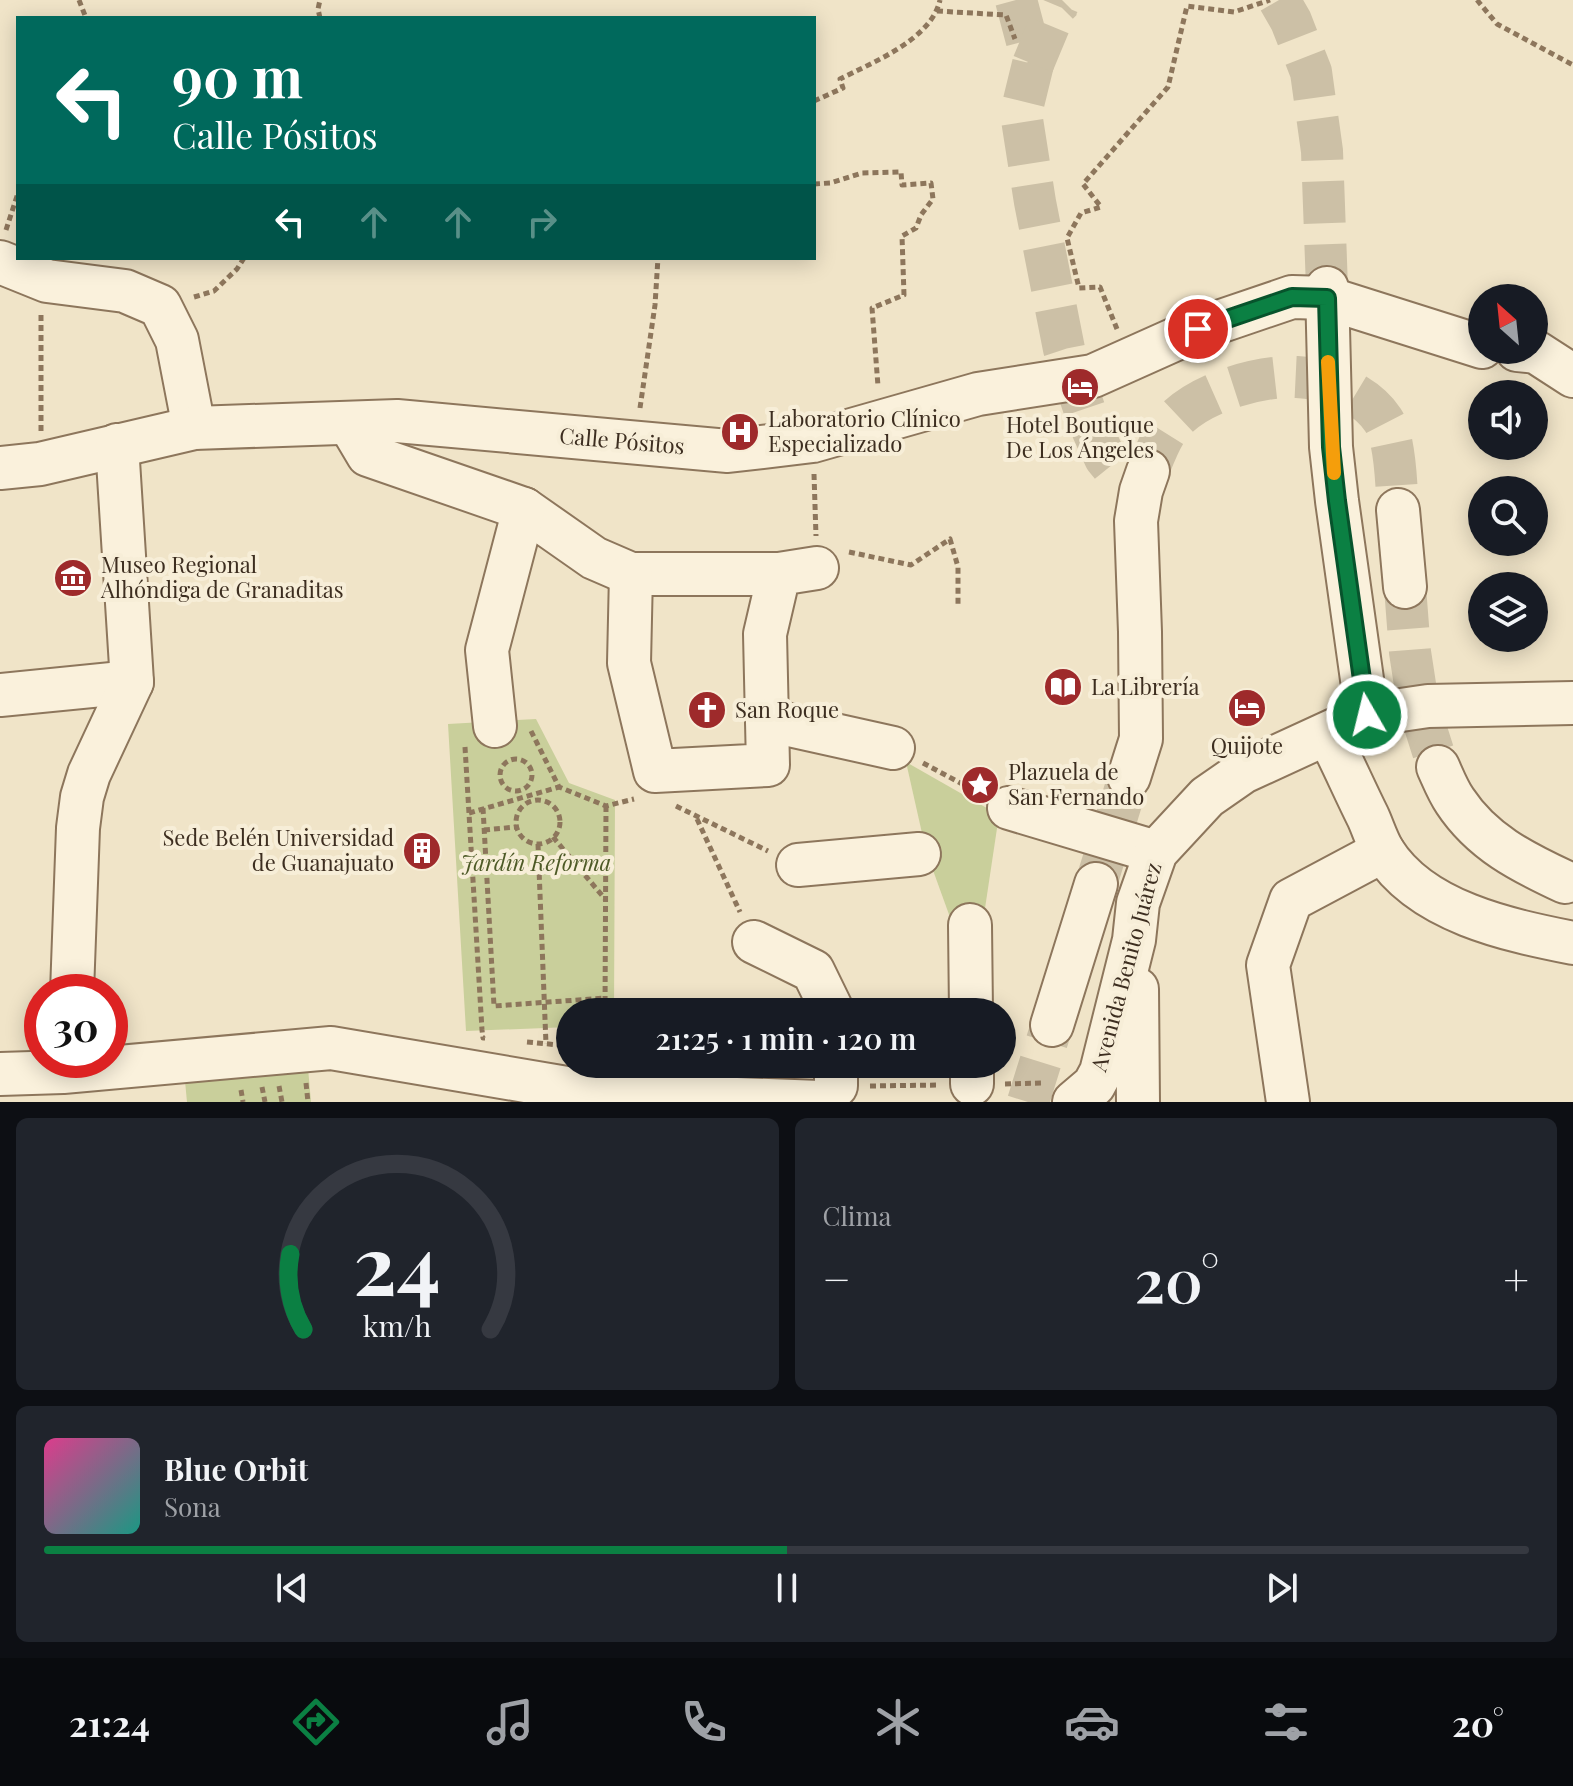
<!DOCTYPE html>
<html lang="es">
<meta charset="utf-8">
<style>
:root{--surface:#171b24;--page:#20242c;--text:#f1f3f6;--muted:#9ea1a6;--line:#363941;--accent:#0b8043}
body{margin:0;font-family:"Playfair Display",serif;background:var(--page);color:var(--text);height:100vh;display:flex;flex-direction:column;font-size:30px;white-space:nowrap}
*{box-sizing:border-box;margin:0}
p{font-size:26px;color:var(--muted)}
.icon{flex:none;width:44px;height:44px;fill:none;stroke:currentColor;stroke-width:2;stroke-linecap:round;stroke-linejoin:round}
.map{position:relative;height:1102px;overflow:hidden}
.sheet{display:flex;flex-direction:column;gap:16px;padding:16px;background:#0d0f14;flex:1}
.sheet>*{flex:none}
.guide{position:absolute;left:16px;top:16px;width:800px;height:244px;border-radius:0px;box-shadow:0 4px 20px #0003;background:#00695c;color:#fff;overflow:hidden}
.needle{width:52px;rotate:333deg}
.tools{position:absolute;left:1468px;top:284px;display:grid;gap:16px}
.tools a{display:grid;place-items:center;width:80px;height:80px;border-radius:50%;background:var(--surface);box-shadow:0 4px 20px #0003;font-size:40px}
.speed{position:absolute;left:24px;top:974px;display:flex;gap:16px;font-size:40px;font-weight:700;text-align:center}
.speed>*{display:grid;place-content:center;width:104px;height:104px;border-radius:50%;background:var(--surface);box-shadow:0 4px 20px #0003;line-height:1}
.speed .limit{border:12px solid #d22;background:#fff;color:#111}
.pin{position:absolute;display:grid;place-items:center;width:68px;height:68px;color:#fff;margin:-34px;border:4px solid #fff;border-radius:50%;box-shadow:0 2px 8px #0007}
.me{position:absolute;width:88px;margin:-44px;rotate:352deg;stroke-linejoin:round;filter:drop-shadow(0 0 6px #0008)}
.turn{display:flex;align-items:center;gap:28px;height:168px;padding:0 24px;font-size:36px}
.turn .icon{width:104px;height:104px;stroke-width:2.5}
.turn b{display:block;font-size:56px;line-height:68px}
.lanes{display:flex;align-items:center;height:76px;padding:0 24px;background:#0003;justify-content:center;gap:40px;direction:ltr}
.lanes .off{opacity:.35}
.big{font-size:60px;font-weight:600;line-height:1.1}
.sheet .tile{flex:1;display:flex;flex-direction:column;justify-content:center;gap:12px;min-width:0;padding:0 28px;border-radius:12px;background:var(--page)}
.sheet .dial{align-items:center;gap:0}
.dial svg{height:208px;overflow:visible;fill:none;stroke:var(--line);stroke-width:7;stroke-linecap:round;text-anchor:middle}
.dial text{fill:var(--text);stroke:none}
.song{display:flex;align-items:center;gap:24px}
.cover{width:96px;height:96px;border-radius:12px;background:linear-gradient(135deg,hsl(330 70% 55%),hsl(170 70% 35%))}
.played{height:8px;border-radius:4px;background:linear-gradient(90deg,var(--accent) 50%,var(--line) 50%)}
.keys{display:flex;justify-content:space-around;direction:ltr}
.heat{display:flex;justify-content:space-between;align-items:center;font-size:44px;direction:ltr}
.sheet .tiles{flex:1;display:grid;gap:16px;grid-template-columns:1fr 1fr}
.tile:last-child{grid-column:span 2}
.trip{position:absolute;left:556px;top:998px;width:460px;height:80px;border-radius:40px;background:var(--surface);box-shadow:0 4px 20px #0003;font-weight:600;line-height:80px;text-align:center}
.menu{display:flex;height:128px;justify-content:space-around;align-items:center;background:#090b0e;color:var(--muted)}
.menu .icon{width:56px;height:56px}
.menu .on{color:var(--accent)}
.menu b{font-size:36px;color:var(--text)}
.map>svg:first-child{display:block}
</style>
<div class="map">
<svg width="1573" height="1102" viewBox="0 0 1573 1102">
<rect width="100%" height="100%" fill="#f0e4c8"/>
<g fill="#c9cf9b">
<path d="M536,719L569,783L615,800L614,1012H570V1027L466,1031L448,724Z"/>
<path d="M906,762L999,815L984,915L951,920L926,851Z"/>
<path d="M308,1068L311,1102H187L185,1081Z"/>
</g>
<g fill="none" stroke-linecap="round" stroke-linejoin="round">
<g stroke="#ccc0a6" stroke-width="42" stroke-dasharray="42 21" stroke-linecap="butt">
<path d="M1016,0L1033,64L1021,113L1035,202L1064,349L1088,420L1105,458L1118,474L1135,481"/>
<path d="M1279,0L1291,21L1311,72L1322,151L1327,288"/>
<path d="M1033,64L1058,4L1062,0"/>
<path d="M1148,471C1156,451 1162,433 1177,418C1203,392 1261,375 1297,377C1328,378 1366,394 1383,420C1396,440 1396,486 1398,510"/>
<path d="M1405,587L1410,652L1418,704L1438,767"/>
<path d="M1096,884L1129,777"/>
<path d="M1028,1102L1052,1025"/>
</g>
<defs>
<g id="minor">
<path d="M0,262L47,281L125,291L160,306L177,340L194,428"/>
<path d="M1327,288L1331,447L1337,501L1367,715"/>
<path d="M1517,350L1536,352L1573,376"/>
<path d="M349,423L368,455L524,509L594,558L631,574H779"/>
<path d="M0,468L40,464L194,428L397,421L728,451L813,441L978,394L1093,376L1198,329L1292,297L1327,298L1482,347"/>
<path d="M1398,510L1405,587"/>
<path d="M631,574L629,663L655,771L768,765L765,634L779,574L817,568"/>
<path d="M0,695L132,682"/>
<path d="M767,720L893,748"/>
<path d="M495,726L487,650L524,509"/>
<path d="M1328,734C1342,761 1354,789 1368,817C1373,828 1377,841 1383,851C1421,912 1508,930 1573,943"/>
<path d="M1438,767C1443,778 1448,791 1455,801C1482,842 1522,862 1565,882"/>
<path d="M1129,777L1141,739L1140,632L1136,521L1141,491L1148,471"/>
<path d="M1009,808L1156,852"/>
<path d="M798,865L919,854"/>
<path d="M970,925L971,1012"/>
<path d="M754,942L813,971L833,1012"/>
<path d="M1137,989L1138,1102"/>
<path d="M72,992L78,828L82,797L89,774L132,682L117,445"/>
<path d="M1052,1025L1096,884"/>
<path d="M836,1064V1086"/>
<path d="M972,1064V1084"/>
<path d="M0,1074L63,1072L331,1048L602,1094L820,1102"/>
<path d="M1074,1102L1094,1085L1101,1072L1134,940L1138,903L1156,852L1207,797L1243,772L1367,715L1428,706L1573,703"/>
<path d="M1288,1102L1268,965L1291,900L1383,851"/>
</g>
</defs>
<use href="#minor" stroke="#8d765c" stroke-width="46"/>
<g stroke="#8d765c" stroke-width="5" stroke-dasharray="6 4" stroke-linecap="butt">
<path d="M79,0L86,18"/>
<path d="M1477,0L1497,24L1573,65"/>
<path d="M937,11L1006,15L1015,39"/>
<path d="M320,18L318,9L320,0"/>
<path d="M814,101L843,88L840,79C873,62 931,40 940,0"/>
<path d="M814,184L830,183L862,173L901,172L902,185L931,183L933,199L921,215L916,228L902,236L904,295L872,308L878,386"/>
<path d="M6,230L18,193"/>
<path d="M194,297L214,291L237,269L244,258"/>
<path d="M1117,329L1100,287L1079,288L1067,238L1081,213L1101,207L1083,184L1168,87L1187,6L1234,12L1270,0"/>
<path d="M640,408L655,305L658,258"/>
<path d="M41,431V313"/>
<path d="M814,474L816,536"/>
<path d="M849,552L911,565L950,539L958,567V607"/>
<path d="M531,731L559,787L606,806L634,799"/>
<path d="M465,747L482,1030L483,1038H485"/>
<circle cx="516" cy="775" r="16"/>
<path d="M923,763L981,794"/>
<circle cx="538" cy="822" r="22"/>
<path d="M676,806L768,851"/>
<path d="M483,808L494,1006L605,998"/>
<path d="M469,813L559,787"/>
<path d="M697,819L740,912"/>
<path d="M484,830L516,827"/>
<path d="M553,837L605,899"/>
<path d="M538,844L546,1044"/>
<path d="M605,1012L606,806"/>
<path d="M527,1042L570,1046"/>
<path d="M306,1083L308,1102"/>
<path d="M1005,1084L1043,1083"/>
<path d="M279,1086L282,1102"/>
<path d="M870,1086L939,1085"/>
<path d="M262,1087L265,1102"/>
<path d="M241,1090L243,1102"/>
</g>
<use href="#minor" stroke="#faf1dc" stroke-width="42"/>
</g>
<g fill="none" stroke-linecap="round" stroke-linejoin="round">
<defs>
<path id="route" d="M1198,329L1292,297L1327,298L1331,447L1337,501L1367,715"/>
</defs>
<use href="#route" stroke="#07532c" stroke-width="20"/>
<use href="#route" stroke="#0b8043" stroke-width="14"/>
<path stroke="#f59e0b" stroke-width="14" d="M1328,362L1334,473"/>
</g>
<defs>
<symbol id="hotel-disc" viewBox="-11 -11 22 22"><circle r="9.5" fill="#9e2a2b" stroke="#f7eed8"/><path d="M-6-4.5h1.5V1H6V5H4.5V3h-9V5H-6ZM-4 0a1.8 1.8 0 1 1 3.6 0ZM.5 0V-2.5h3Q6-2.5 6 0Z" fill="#fff"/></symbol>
<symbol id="hospital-disc" viewBox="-11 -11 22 22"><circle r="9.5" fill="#9e2a2b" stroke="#f7eed8"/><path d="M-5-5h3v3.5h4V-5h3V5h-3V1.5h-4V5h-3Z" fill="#fff"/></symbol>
<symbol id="museum-disc" viewBox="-11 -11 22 22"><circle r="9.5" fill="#9e2a2b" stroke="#f7eed8"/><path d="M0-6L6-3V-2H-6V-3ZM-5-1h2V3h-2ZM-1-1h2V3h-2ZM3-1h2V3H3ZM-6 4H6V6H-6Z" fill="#fff"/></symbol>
<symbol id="library-disc" viewBox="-11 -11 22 22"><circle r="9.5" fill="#9e2a2b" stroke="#f7eed8"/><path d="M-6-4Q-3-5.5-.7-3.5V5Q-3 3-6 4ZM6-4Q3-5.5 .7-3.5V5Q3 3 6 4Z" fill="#fff"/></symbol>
<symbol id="church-disc" viewBox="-11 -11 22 22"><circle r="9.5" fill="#9e2a2b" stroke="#f7eed8"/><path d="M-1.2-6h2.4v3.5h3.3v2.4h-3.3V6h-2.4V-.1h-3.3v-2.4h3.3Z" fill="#fff"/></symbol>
<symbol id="sight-disc" viewBox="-11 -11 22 22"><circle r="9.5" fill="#9e2a2b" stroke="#f7eed8"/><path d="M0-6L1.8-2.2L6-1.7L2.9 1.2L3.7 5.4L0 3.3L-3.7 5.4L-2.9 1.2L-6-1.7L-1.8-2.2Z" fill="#fff"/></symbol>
<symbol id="building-disc" viewBox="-11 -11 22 22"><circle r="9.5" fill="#9e2a2b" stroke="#f7eed8"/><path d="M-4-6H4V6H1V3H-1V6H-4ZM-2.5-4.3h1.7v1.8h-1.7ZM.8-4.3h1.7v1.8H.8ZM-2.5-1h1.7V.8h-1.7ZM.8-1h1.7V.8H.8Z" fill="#fff"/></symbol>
</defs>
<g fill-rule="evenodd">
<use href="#hotel-disc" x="1058" y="365" width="44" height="44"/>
<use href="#hospital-disc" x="718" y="410" width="44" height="44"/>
<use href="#museum-disc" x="51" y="556" width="44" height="44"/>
<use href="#library-disc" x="1041" y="665" width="44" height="44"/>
<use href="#hotel-disc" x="1225" y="686" width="44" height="44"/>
<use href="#church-disc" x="685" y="688" width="44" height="44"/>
<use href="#sight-disc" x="958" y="763" width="44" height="44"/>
<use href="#building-disc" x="400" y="829" width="44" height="44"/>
</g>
<g text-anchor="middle" stroke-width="8" stroke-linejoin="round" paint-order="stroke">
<g font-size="22" fill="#3d2e20" stroke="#f7eed8" text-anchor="start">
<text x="768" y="427">Laboratorio Clínico<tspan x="768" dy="25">Especializado</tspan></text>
<text x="1080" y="433" text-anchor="middle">Hotel Boutique<tspan x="1080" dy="25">De Los Ángeles</tspan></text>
<text x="101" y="573">Museo Regional<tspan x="101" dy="25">Alhóndiga de Granaditas</tspan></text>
<text x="1091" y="695">La Librería</text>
<text x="735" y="718">San Roque</text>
<text x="1247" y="754" text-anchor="middle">Quijote</text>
<text x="1008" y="780">Plazuela de<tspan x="1008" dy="25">San Fernando</tspan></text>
<text x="394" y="846" text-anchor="end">Sede Belén Universidad<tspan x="394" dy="25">de Guanajuato</tspan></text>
</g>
<g font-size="22" fill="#3d2e20" stroke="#f7eed8">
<text transform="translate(622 441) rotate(5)" y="8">Calle Pósitos</text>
<text transform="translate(1126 967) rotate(-75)" y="8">Avenida Benito Juárez</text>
</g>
<g font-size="22" font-style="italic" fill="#4d5a26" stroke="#f7eed8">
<text x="536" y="871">Jardín Reforma</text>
</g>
</g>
</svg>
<div class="tools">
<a><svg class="needle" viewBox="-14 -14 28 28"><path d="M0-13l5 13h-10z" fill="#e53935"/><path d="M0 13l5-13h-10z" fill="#9ea1a6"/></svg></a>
<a><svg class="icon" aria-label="sound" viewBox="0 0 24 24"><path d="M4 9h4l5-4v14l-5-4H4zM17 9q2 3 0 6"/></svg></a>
<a><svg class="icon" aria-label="search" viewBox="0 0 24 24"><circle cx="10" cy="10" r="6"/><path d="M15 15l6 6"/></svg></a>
<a><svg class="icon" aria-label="layers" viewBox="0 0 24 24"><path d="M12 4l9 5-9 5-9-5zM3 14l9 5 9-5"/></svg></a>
</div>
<div class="speed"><div class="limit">30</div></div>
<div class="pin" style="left:1198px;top:329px;background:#d93025"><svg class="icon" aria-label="arrive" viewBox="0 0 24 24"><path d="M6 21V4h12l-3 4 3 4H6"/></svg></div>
<svg class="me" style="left:1367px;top:715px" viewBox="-20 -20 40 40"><circle r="17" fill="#0b8043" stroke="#fff" stroke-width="3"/><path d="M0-11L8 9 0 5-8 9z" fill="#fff"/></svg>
<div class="trip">21:25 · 1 min · 120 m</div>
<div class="guide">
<div class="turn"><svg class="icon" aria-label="left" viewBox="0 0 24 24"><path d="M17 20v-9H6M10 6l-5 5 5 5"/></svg><div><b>90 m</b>Calle Pósitos</div></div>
<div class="lanes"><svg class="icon" aria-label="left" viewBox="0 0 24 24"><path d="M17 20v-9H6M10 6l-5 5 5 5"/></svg><svg class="icon off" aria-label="ahead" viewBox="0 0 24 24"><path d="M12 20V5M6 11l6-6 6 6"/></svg><svg class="icon off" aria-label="ahead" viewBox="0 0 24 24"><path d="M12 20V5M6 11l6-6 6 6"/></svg><svg class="icon off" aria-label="right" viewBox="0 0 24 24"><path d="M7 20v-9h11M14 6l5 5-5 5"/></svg></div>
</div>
</div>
<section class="sheet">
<div class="tiles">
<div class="tile dial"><svg viewBox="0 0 100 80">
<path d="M14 69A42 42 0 1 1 86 69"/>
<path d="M14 69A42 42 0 0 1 9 40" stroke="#0b8043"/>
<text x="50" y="56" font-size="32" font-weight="700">24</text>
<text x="50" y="72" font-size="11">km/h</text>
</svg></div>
<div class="tile"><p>Clima</p>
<div class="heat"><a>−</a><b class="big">20°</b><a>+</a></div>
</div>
<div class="tile">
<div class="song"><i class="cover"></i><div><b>Blue Orbit</b><p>Sona</p></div></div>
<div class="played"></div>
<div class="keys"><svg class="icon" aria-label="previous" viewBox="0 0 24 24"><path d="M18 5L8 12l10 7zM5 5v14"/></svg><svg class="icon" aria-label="pause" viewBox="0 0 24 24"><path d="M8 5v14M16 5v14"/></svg><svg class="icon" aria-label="next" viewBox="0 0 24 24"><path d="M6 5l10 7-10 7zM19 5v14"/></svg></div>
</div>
</div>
</section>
<nav class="menu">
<b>21:24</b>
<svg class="icon on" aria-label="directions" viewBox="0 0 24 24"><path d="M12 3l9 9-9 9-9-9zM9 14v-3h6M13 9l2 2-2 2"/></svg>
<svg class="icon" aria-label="music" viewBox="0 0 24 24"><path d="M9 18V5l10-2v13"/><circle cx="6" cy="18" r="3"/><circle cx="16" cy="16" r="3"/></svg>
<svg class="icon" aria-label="phone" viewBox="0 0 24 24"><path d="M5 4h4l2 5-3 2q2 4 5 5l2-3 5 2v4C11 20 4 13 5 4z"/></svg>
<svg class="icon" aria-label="climate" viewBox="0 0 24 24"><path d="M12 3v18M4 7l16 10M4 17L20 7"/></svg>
<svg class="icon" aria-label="car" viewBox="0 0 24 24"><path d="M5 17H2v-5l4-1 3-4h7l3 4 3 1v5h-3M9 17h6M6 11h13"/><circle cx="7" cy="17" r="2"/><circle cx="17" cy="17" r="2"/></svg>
<svg class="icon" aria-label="filters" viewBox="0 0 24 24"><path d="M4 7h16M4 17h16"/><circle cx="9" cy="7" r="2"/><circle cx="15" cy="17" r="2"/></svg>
<b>20°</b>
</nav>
